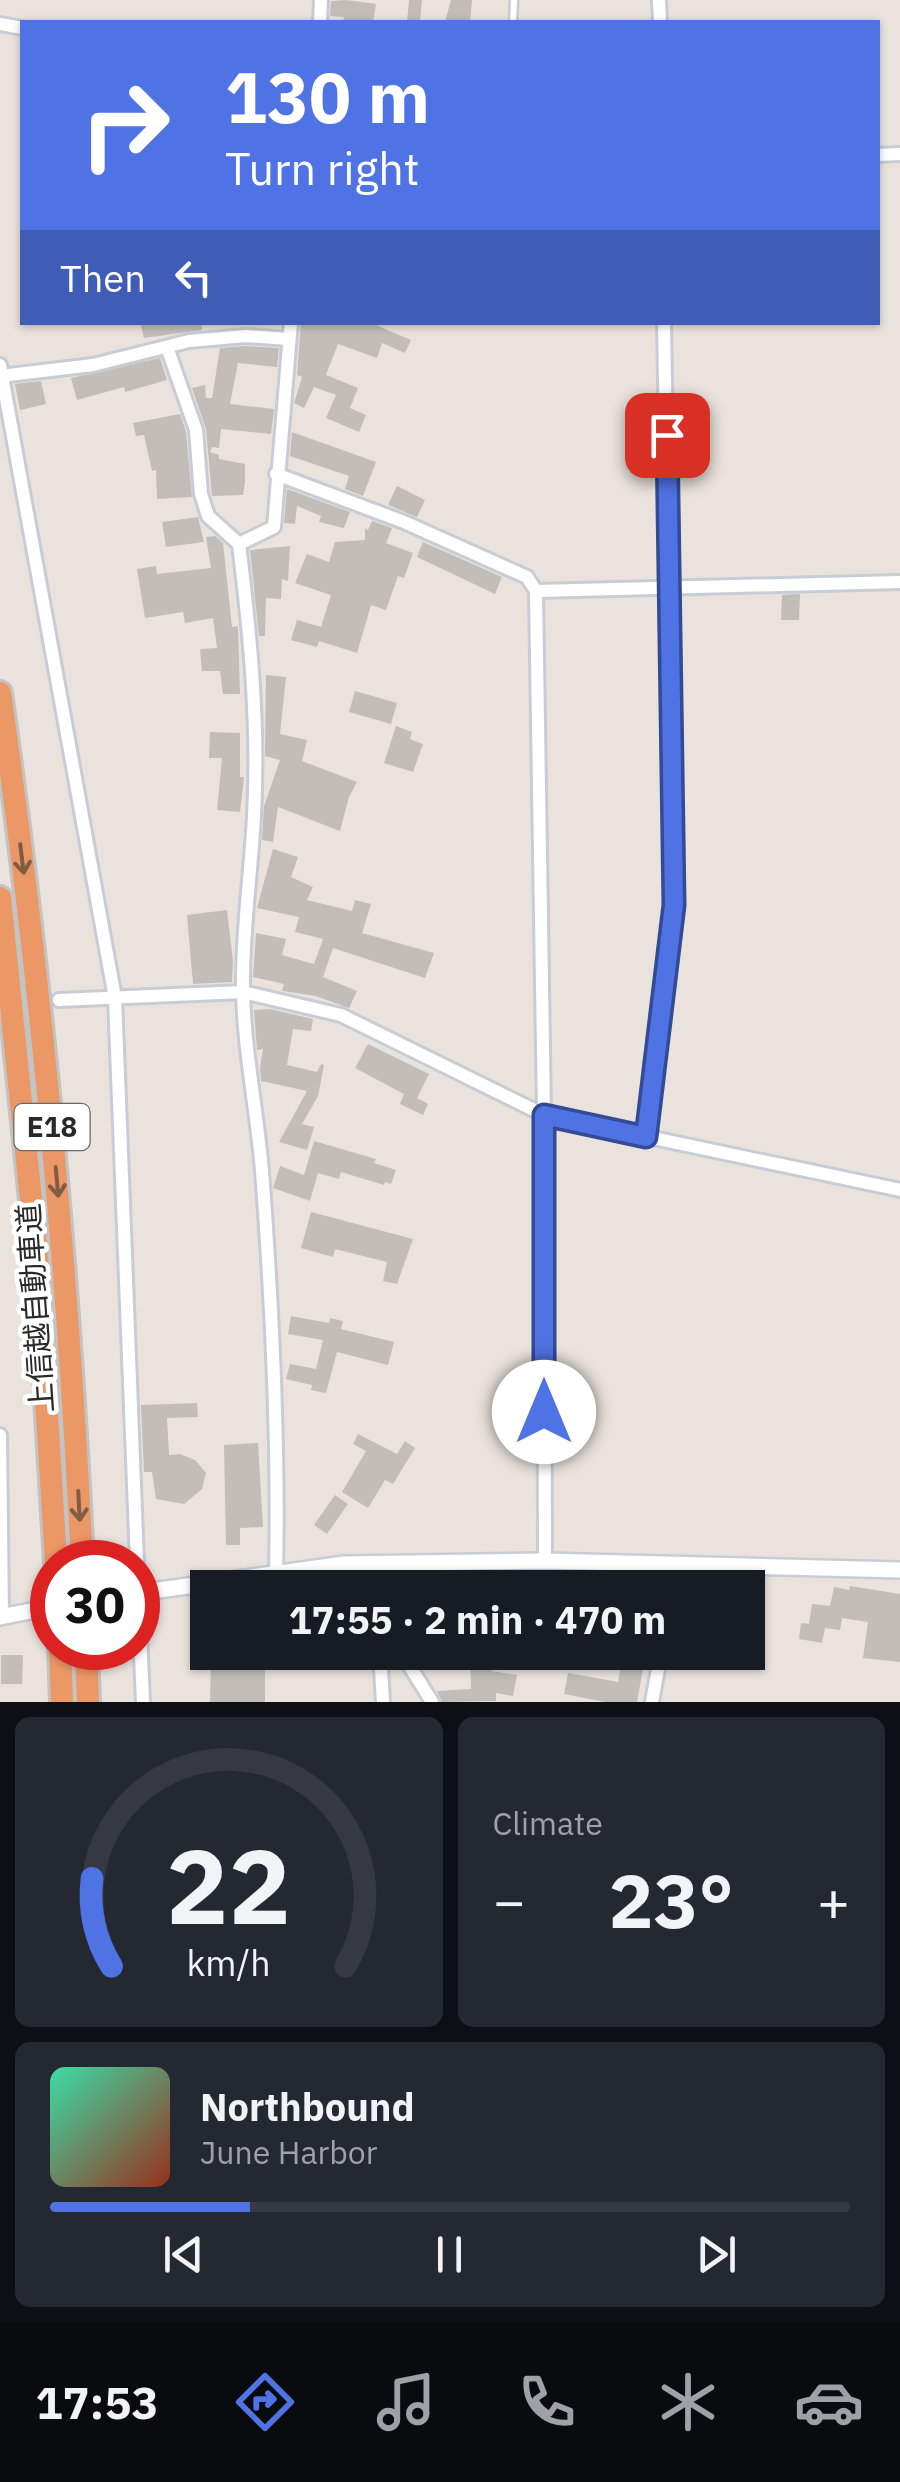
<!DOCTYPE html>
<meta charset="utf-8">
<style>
:root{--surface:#171b24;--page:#242831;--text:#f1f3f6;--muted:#9ea1a6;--line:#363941;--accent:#4f73e5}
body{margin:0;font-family:"IBM Plex Sans","Noto Sans JP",sans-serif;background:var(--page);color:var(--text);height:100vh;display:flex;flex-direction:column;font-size:38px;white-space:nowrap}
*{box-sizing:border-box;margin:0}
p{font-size:32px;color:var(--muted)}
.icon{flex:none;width:55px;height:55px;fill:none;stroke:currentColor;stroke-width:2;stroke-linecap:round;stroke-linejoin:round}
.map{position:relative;height:1702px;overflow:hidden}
.sheet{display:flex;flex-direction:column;gap:15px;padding:15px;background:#0d0f14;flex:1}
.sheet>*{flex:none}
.hud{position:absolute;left:20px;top:20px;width:860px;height:305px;border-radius:0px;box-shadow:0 2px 8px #0004;background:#4f73e5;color:#fff;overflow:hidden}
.speed{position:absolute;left:30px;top:1540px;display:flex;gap:20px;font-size:50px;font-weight:700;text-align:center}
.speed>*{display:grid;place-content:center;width:130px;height:130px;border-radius:50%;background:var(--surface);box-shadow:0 2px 8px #0004;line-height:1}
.speed .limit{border:15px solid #d22;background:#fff;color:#111}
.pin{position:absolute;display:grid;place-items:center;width:85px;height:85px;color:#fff;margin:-42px;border-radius:20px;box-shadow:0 5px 15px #0006}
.me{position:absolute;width:110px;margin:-55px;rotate:0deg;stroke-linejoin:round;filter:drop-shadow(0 0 8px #0008)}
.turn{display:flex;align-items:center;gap:35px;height:210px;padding:0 40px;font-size:45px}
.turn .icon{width:130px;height:130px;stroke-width:2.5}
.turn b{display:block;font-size:70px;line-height:85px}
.then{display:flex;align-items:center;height:95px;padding:0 40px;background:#0003;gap:20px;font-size:38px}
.big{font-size:75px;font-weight:700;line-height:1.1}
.sheet .card{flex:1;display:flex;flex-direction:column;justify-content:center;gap:15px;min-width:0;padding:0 35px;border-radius:15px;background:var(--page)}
.sheet .dial{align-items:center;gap:0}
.dial svg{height:260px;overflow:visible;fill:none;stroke:var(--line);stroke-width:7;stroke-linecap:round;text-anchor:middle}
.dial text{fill:var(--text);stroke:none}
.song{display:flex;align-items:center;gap:30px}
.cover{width:120px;height:120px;border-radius:15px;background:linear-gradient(135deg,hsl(160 70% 55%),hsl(10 70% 35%))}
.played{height:10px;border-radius:5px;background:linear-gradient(90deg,var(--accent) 25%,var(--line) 25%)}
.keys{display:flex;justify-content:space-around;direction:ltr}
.heat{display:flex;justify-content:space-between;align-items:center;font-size:55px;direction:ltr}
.sheet .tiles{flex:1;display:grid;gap:15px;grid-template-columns:1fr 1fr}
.card:last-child{grid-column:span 2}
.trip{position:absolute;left:190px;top:1570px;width:575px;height:100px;border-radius:0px;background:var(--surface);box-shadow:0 2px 8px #0004;font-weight:700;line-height:100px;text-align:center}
.tabs{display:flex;height:160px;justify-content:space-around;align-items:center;background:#090b0e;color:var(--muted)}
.tabs .icon{width:70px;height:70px}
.tabs .selected{color:var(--accent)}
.tabs b{font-size:45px;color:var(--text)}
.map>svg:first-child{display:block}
</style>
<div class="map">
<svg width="900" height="1702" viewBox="0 0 900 1702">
<rect width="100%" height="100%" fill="#eae3dd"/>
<g fill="#c2bdb9">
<path d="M346,0L376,4L373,22L343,21L344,17L330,16L331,1Z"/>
<path d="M409,0H422L420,22H407Z"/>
<path d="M451,0H472L470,22H445Z"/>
<path d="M140,322H201L202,330L144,338Z"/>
<path d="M301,322H369L411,340L405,353L382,343L377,358L338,344L326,375L358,388L350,408L366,415L359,432L326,418L336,395L314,387L304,408L294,403L302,377L297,375Z"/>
<path d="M246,346L279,348L277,367L238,363L230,404L274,409L271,434L221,429L219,448L212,447L210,452L219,455V459L245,464V482L243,495L212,496L206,429L192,388L205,385L206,398H212L220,348Z"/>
<path d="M160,358L167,380L125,392L124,387L77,400L71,378Z"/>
<path d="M41,381L46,404L20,410L15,384Z"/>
<path d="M180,414L186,432L192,497L157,499L156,470L152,471L144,435L136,436L133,423Z"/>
<path d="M292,432L376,462L363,496L345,489L349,476L290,456Z"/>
<path d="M397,486L425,500L417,517L388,505Z"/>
<path d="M287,489L350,512L344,528L319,522L321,516L297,506L295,524L284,523Z"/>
<path d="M198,517L204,542L166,547L162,522Z"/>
<path d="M372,521L392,528L386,543L413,553L404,578L398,576L386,610L371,605L357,653L319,641L317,647L291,640L297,620L321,627L331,595L295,583L307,554L329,562L335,542L365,540V528L368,530Z"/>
<path d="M215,536L223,543L232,627L238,626L240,694H223L220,671H202L200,649L217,648L213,618L185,623L183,612L145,618L137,569L156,566L157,574L211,568L206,537Z"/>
<path d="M423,542L502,577L495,594L417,557Z"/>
<path d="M290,546L288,581L282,579L281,599L266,598L265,636H259L250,550Z"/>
<path d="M800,594L799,620H781L782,595Z"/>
<path d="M266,675L286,677L280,734L307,740L302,761L357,782L349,797L340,831L278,807L273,842L262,840L264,806L280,760L265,756Z"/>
<path d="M355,691L397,703L391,724L349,712Z"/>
<path d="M396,726L412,732L410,739L423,744L413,772L384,763Z"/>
<path d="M210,732L240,733V777H244L240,812L217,810L222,758H209Z"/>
<path d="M273,849L298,857L291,877L313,887L307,900L352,911L355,900L371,904L362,933L434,953L425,978L333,948L323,977L357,991L349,1008L316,996L282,991L284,984L253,977L256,933L286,939L282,955L314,964L323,939L295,932L299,917L257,908Z"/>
<path d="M227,910L233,961L232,982L193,984L187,915Z"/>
<path d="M270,1009L313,1019L311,1031L293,1029L287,1065L317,1072L321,1064L324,1065L318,1096L302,1124L314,1127L307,1150L279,1142L307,1091L261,1081L260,1068L263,1049L257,1050L254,1010Z"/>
<path d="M368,1044L429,1074L417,1098L428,1104L423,1115L400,1104L404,1094L355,1068Z"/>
<path d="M314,1141L376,1159L374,1163L396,1170L391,1184L385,1182L384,1185L341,1172L339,1179L318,1173L310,1201L273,1188L280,1166L304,1175Z"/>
<path d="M311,1212L413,1239L397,1284L383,1281L387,1262L335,1249L333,1257L301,1248Z"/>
<path d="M291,1316L329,1323L330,1318L343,1321L341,1329L394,1342L388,1365L337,1352L326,1393L311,1390L312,1385L286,1379L290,1364L316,1369L323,1340L288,1334Z"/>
<path d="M197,1403L198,1417L167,1418L169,1455L180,1454L195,1460L206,1473L202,1489L184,1504L156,1499L152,1472H144L141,1405Z"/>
<path d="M358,1434L397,1454L405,1441L415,1448L393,1484L385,1480L368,1508L342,1492L366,1451L353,1444Z"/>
<path d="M258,1443L263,1527L240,1528V1545H226L224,1445Z"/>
<path d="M335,1495L348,1504L327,1534L314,1525Z"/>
<path d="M850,1586L900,1594V1662L863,1658L868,1622L842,1618L840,1630L825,1628L822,1643L799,1639L801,1623L809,1624L812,1604L830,1606L834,1587L849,1590Z"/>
<path d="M470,1652H492V1671L517,1675L513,1696L496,1693V1701L442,1702L437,1691L471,1689Z"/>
<path d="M1,1655H23L22,1684H1Z"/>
<path d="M211,1656H265V1702H210Z"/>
<path d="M621,1665L643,1669L637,1702H605L564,1694L568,1673L618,1682Z"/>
</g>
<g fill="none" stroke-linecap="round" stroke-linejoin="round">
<path stroke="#c3beb9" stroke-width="15" stroke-dasharray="15 8" stroke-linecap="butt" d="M36,1610L52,1607"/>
<defs>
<path id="service" d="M513,22L514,0"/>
<g id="minor">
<path d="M659,0L660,22"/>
<path d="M320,22L321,0"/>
<path d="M0,24L22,28"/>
<path d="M878,155L900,154"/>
<path d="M167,347L196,430L201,494L208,516L239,544"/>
<path d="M0,365L115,998L137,1562"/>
<path d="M0,376L93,365L189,341L246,336L289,339"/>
<path d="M276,474L404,522L527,577L536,591L544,1115L545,1561"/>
<path d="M536,591L900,582"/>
<path d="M59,1000L243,992L341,1015L544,1115L900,1190"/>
<path d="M647,1137L674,905L664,322"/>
<path d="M0,1435L2,1616"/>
<path d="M344,1564L359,1588"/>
<path d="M276,1572C279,1438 272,1304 262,1171C257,1111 244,1050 243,990C242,931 251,874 254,816C259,724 250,634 239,544L274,527L291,322"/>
<path d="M138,1587L143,1702"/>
<path d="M673,1588L678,1564"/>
<path d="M380,1652L383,1702"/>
<path d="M401,1652L432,1702"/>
<path d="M652,1702L661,1652"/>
</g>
<g id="tertiary">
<path d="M138,1593L344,1564L545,1561L900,1570"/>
<path d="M0,1617L36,1610"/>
</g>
<g id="motorway">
<path d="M0,693C41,981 68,1271 82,1562"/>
<path d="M0,898L38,1268L56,1562"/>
<path d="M60,1648L62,1702"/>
<path d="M86,1648L88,1702"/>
</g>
</defs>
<use href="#service" stroke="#c8ccd5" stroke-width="11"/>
<use href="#minor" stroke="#c8ccd5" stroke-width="18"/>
<use href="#tertiary" stroke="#c8ccd5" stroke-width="20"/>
<use href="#motorway" stroke="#c3c3c3" stroke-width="28"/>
<use href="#service" stroke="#fff" stroke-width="6"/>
<use href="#minor" stroke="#fff" stroke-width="12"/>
<use href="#tertiary" stroke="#fff" stroke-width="15"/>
<use href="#motorway" stroke="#ec9866" stroke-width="22"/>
</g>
<defs><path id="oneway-shaft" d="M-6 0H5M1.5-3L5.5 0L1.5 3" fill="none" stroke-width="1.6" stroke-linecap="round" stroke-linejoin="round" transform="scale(2.5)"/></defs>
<g stroke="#815b44">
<use href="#oneway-shaft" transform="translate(22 859) rotate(83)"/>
<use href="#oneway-shaft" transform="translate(57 1182) rotate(85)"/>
<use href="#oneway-shaft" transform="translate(79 1506) rotate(87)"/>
</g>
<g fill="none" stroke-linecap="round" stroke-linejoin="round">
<defs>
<path id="route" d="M544,1412V1115L646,1137L674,905L667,435"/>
</defs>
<use href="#route" stroke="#334b95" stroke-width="25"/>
<use href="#route" stroke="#4f73e5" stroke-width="18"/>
</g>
<g text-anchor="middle" stroke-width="9" stroke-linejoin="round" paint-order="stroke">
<rect fill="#fff" stroke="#696969" stroke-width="2.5" x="14.5" y="1104" width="75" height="46" rx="8"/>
<g font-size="28" font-weight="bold" fill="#292929">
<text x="52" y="1137">E18</text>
</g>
<g font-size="30" fill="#292929" stroke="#fff">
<text transform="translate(36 1308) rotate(-94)" y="10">上信越自動車道</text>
</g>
</g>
</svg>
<div class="speed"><div class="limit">30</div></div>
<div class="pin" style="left:667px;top:435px;background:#d93025"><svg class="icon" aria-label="arrive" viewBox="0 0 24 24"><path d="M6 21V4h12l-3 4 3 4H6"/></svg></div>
<svg class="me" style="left:544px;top:1412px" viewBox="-20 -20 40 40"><circle r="19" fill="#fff"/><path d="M0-13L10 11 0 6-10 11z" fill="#4f73e5"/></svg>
<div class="trip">17:55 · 2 min · 470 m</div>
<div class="hud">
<div class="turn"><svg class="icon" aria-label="right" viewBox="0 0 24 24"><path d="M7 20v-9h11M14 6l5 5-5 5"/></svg><div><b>130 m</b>Turn right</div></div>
<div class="then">Then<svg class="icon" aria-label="left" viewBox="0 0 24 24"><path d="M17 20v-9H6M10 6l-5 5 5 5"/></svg></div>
</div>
</div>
<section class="sheet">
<div class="tiles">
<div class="card dial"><svg viewBox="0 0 100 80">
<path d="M14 69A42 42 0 1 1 86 69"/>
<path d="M14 69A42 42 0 0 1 8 42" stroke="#4f73e5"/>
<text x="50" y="56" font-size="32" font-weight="700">22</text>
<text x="50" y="72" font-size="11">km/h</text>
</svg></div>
<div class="card"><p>Climate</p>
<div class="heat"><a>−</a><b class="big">23°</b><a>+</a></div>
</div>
<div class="card">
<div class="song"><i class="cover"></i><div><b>Northbound</b><p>June Harbor</p></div></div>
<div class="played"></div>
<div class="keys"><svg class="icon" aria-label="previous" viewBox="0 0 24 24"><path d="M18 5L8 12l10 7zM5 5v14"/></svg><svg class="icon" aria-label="pause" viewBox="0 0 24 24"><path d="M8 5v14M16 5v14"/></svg><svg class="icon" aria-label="next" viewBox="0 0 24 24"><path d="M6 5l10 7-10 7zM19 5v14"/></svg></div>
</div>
</div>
</section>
<nav class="tabs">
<b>17:53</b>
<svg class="icon selected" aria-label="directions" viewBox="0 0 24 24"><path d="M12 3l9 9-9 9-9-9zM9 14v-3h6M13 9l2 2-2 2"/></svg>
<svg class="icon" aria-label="music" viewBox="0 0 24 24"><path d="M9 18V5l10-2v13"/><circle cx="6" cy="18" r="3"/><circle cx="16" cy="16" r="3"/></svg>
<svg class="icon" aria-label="phone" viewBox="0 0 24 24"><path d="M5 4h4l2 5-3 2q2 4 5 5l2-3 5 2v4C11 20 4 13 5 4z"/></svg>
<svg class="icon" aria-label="climate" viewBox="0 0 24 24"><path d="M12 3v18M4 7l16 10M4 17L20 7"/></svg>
<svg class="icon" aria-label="car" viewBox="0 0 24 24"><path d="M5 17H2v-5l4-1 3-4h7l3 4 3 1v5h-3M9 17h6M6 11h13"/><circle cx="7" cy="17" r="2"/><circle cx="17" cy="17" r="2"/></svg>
</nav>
